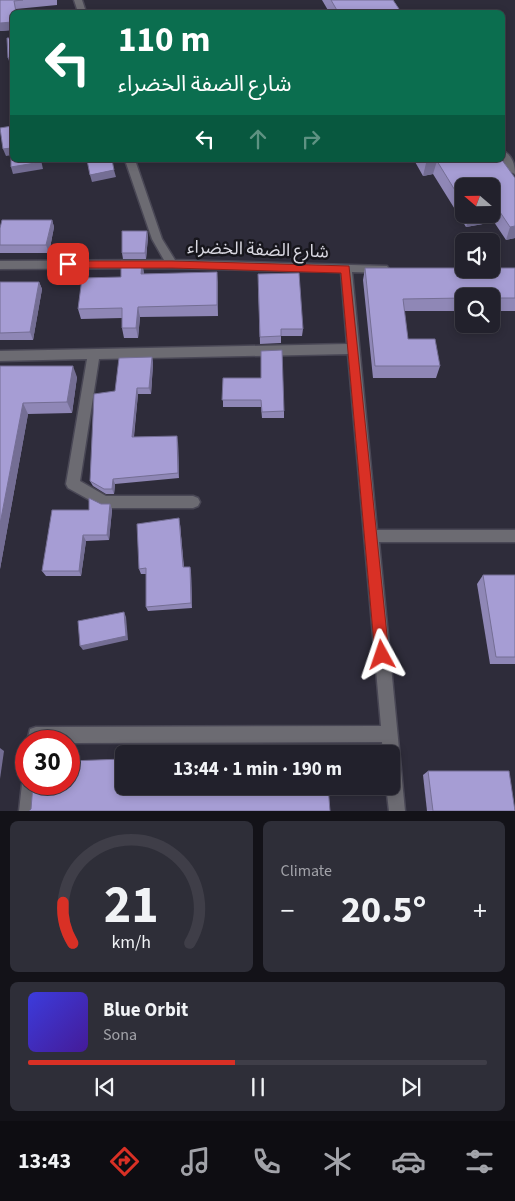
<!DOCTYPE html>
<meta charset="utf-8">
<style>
:root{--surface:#22212c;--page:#2e2e38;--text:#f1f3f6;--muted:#a2a3a9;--line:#3f3e48;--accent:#d93025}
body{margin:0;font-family:"Source Sans 3","Noto Sans Arabic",sans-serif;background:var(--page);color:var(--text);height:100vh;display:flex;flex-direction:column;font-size:19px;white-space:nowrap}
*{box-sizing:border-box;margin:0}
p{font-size:16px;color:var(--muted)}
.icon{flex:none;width:28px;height:28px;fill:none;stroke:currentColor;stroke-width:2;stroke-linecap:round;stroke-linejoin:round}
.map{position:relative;height:811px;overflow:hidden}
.drawer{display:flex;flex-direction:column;gap:10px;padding:10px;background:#131218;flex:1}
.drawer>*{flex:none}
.hud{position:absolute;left:10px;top:10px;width:495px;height:152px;border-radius:8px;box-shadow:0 2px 8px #0003,0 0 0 1px var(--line);background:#0b6e4f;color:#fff;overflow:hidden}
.needle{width:32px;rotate:290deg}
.tools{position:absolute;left:455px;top:178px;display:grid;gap:10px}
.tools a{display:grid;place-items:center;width:45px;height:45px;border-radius:8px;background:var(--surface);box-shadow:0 2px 8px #0003,0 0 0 1px var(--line);font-size:25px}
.speed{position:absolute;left:15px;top:730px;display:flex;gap:10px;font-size:25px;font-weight:700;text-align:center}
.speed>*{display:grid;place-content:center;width:65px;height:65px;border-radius:50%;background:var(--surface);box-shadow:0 2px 8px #0003,0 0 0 1px var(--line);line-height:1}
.speed .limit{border:8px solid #d22;background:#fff;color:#111}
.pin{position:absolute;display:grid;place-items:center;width:42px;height:42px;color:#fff;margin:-21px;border-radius:10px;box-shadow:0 2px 8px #0006}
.me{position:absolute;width:55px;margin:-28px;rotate:355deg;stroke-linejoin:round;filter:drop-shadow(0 0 4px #0008)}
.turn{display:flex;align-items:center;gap:18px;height:105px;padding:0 25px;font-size:22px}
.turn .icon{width:65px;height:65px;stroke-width:2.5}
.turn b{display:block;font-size:35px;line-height:42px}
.lanes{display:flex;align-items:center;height:48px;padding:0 25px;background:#0003;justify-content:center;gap:25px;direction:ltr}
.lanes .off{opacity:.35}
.big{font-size:38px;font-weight:700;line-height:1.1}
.drawer .widget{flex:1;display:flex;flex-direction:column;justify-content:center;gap:8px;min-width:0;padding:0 18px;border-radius:8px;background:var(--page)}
.drawer .dial{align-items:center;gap:0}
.dial svg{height:130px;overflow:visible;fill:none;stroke:var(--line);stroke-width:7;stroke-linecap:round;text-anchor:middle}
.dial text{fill:var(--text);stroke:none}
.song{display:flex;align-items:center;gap:15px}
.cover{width:60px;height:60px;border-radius:8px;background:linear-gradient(135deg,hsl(240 70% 55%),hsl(260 70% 35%))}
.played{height:5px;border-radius:2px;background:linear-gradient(90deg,var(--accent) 45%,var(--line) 45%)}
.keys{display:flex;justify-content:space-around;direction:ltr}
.heat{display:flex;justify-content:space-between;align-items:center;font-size:28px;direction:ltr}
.drawer .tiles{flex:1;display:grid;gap:10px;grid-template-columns:1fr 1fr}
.widget:last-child{grid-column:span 2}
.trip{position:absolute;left:115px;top:745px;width:285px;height:50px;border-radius:8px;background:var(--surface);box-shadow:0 2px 8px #0003,0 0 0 1px var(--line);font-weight:700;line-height:50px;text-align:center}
.tab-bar{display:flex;height:80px;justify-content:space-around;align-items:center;background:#0e0d12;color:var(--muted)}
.tab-bar .icon{width:35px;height:35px}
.tab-bar .current{color:var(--accent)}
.tab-bar b{font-size:22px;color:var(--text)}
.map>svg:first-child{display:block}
</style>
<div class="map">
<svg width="515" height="811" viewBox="0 0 515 811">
<rect width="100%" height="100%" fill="#2e2c3a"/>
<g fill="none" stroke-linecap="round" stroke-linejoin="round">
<defs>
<g id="minor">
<path d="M74,0H82L86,12H78Z"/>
<path d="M502,150C512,155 515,164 515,174C505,170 502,160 502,150Z"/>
<path d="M125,160H135L162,239L175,260L387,266L389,269L383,273L352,272L377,530H515V542H379L405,811H389L386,786H391V754H383L382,742L69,743V741H27L30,729L36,727L381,726L348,354L99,359L80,481L106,496H193L198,498L200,502L198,506L193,508H104L68,488L66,484L87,359L0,361V351L347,344L341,272L172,268L0,269V261L164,260L152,239Z"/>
<path d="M26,777V784H38L35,811H19L22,784Z"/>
</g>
</defs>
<use href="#minor" stroke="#494755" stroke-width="3"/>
<use href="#minor" fill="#6c6b72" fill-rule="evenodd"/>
</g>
<g fill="#8f87b6" fill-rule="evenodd">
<path d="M0,0H57V5L16,9L12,30L0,31Z"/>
<path d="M322,0H393L401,12H329Z"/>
<path d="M414,160H502L515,178V238L506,240L494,222L466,227L433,174L423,176ZM464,186L491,214H464Z"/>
<path d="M52,220L54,227L49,253H0V228Z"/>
<path d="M147,231L148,237L146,259H123L122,253Z"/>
<path d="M365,268H515V311H491V296H464V311H404L408,339L440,366L436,378H373L363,280Z"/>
<path d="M144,272V274L218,282V316L140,317L138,338H124L122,328V318L81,319L78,309L121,277Z"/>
<path d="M0,282H39L42,289L33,340H0Z"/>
<path d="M258,282L303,329L302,336H281V343L260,344Z"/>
<path d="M152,357L153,364L151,394H138L134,437L178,442L179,478L115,484L114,494H106L93,486L90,481L115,391Z"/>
<path d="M0,366L77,377L72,413L28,414L0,569Z"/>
<path d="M223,378L284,411V418H262L261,407H223Z"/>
<path d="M101,504H110L112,510L109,540L86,541L81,576H46L42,571L89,510Z"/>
<path d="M180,524L184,567H190L191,572L192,608L148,611L146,607V574H141L139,569Z"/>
<path d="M483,575H515V664H490L477,584Z"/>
<path d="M428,771L515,811H427L423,775Z"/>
</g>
<g fill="#746e94">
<path d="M12,22V30L0,31V23Z"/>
<path d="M12,57V67H11L8,58Z"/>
<path d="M11,148L12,155L6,156L3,149Z"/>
<path d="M41,160L43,169L13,174L11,167Z"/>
<path d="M76,160H87V161L77,163Z"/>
<path d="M437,161L433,174L423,176L426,163Z"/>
<path d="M114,170L116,177L92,182L90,175Z"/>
<path d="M498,209L494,222L466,227L470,215L475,214H491V210Z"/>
<path d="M52,220L54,227L49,253L46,245Z"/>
<path d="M515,226V238L506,240L510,227Z"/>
<path d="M147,231L148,237L146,259L145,253Z"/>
<path d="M142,262L144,272L143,284L141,274Z"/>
<path d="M217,272L218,282V316L217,305Z"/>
<path d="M39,282L42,289L33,340L30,332Z"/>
<path d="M138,307L140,317L138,338L136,328Z"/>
<path d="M152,357L153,364L151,394L149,388Z"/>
<path d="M73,366L77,377L72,413L67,402Z"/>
<path d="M137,388L138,394L133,443L132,437Z"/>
<path d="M23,403L28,414L0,569V524Z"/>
<path d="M177,436L178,442L179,478L178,473Z"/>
<path d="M113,479L115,484L114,494L112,489Z"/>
<path d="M110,504L112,510L109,540L107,535Z"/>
<path d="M179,518L180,524L184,572L183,567Z"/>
<path d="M83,535L86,541L81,576L79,571Z"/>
<path d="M190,567L191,572L192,608L191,603Z"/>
<path d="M124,612L126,617L128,640L83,650L80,646Z"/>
<path d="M0,748L4,751L0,779Z"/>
</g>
<g fill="#a69dd4" stroke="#746e94">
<path d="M0,0H23L14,1L16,12H12V22L0,23Z"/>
<path d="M331,0H393L401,12H338Z"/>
<path d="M7,38H12V57L8,58Z"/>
<path d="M12,126V160H40L41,162L11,167V148L3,149L0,128Z"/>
<path d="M87,160H112L114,170L90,175Z"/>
<path d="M424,160H502L515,178V226L510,227L498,209L491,210V186H464V205L437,161L426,163Z"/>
<path d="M2,220H52L46,245H0V228Z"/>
<path d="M122,231H147L145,253H122Z"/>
<path d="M121,261L142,262L141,274L217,272V305L138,307L136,328H122V308L78,309L82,278L121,277Z"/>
<path d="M365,268H464V269H491V268H515V298H491V296H464V298L403,299L408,339H435L440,366H375Z"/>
<path d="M299,273L303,329H281V336L260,337L258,274Z"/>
<path d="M0,282H39L30,332L0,333Z"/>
<path d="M282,350L284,411L262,412L261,400H222L223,378H261V351Z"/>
<path d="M152,357L149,388H137L132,437L177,436L178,473L113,479L112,489H104L90,481L94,394L115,391L119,358Z"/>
<path d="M0,366H73L67,402L23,403L0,524Z"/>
<path d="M89,498L101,504H110L107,535H83L79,571H42L52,510H89Z"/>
<path d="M179,518L183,567H190L191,603L146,607V568L139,569L137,524Z"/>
<path d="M483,575H515V657H496Z"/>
<path d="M124,612L126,636L80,646L78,621Z"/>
<path d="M124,759V786H328L330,811H29L31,809L33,784H69V761Z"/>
<path d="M428,771H509L515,811H433Z"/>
</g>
<path fill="#d93025" stroke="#8d1f18" d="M68,261H172L349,266L389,655L387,660L382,662L377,660L375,655L341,273L172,268H68L63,264Z"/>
<g text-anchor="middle" stroke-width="5" stroke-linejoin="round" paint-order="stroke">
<g font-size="18" fill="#d8d7e0" stroke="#17161c">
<text transform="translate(258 249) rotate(2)" y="6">شارع الضفة الخضراء</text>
</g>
</g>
</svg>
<div class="tools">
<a><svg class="needle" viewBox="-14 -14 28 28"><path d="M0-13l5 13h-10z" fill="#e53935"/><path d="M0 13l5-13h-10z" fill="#a2a3a9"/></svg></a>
<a><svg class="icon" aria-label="sound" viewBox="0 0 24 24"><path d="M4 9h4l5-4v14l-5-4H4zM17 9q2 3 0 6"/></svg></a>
<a><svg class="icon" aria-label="search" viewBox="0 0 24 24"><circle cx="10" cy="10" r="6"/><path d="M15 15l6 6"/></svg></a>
</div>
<div class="speed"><div class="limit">30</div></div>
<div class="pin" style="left:68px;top:264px;background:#d93025"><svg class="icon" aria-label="arrive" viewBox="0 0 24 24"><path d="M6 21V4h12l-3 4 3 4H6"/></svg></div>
<svg class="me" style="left:382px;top:655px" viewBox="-20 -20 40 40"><path d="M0-17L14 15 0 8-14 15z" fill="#d93025" stroke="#fff" stroke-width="4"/></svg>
<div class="trip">13:44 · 1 min · 190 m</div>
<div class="hud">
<div class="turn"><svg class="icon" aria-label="left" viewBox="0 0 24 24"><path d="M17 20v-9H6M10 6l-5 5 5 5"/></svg><div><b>110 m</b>شارع الضفة الخضراء</div></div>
<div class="lanes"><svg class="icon" aria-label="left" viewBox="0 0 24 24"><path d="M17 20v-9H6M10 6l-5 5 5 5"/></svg><svg class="icon off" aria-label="ahead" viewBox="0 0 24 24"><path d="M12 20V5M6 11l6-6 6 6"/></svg><svg class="icon off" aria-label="right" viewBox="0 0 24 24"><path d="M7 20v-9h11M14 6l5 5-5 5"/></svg></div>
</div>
</div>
<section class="drawer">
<div class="tiles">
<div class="widget dial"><svg viewBox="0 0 100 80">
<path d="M14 69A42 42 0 1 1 86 69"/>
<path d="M14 69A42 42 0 0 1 8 44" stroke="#d93025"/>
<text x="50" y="56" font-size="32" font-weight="700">21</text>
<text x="50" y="72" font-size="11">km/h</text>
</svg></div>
<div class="widget"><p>Climate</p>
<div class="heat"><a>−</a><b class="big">20.5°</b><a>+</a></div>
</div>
<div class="widget">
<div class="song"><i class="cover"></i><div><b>Blue Orbit</b><p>Sona</p></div></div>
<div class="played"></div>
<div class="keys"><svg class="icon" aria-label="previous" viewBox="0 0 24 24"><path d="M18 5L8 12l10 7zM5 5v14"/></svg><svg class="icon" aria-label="pause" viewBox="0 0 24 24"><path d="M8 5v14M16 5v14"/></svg><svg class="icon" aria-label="next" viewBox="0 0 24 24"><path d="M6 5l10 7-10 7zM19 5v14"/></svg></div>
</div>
</div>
</section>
<nav class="tab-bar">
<b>13:43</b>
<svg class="icon current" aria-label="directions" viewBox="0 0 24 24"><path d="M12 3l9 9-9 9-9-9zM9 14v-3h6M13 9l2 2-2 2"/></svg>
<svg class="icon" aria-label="music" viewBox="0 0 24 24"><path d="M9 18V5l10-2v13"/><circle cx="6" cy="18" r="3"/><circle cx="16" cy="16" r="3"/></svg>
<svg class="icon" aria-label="phone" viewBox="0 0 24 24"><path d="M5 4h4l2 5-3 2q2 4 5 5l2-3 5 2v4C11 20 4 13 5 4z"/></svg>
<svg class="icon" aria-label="climate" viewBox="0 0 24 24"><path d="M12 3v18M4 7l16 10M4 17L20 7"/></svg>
<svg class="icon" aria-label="car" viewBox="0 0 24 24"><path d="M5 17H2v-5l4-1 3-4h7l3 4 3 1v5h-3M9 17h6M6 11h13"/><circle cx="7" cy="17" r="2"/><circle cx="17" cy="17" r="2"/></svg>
<svg class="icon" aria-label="filters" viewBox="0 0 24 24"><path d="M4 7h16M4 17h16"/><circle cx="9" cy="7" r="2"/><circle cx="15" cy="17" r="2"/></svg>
</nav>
